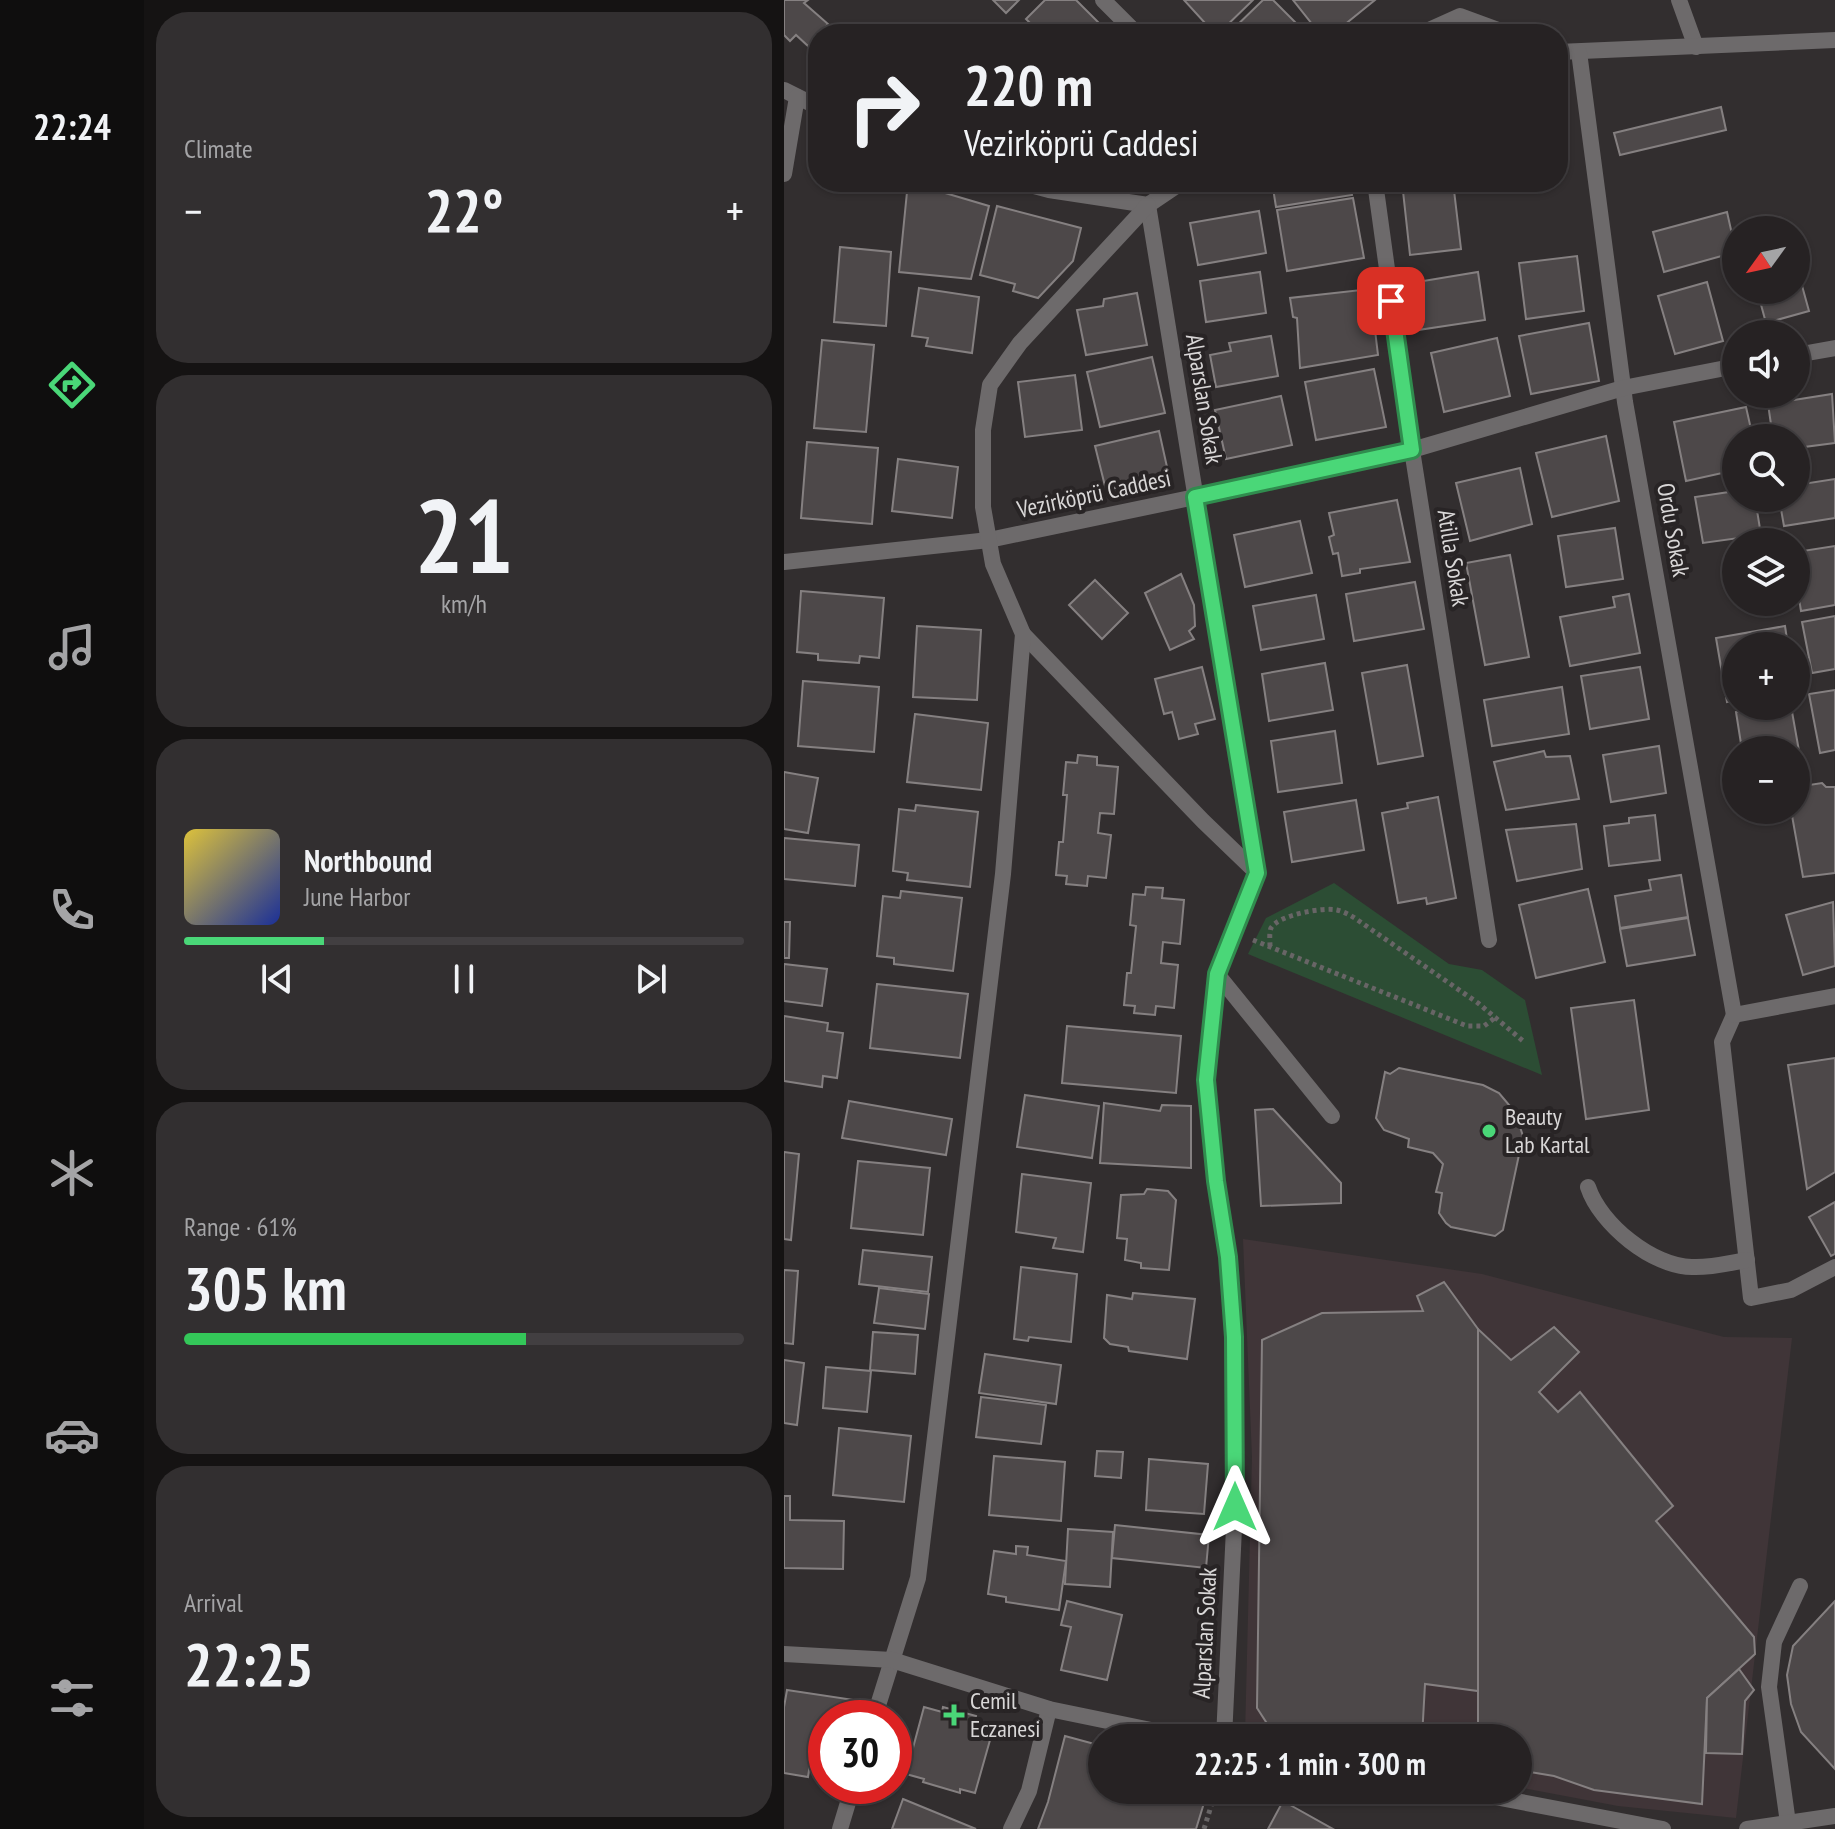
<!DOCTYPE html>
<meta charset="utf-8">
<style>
:root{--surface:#262223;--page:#322f30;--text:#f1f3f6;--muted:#a4a4a6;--line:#423f41;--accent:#4ad778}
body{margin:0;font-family:"PT Sans Narrow",sans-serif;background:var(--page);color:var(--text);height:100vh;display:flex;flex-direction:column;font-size:30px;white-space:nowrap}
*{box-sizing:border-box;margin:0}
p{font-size:26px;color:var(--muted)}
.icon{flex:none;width:44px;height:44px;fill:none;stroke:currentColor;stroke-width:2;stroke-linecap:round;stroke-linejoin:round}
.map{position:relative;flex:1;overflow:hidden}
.details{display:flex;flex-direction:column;gap:12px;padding:12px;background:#151313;width:640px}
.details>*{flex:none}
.top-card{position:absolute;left:24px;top:24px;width:760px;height:168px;border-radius:32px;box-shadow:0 2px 6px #0004,0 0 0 2px var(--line);background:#262223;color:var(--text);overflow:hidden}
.needle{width:52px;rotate:237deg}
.buttons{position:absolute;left:938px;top:216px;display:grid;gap:16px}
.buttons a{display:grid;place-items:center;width:88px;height:88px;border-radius:50%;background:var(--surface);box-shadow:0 2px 6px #0004,0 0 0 2px var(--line);font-size:40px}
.speed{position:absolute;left:24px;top:1700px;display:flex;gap:16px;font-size:40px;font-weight:700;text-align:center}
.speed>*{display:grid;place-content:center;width:104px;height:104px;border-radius:50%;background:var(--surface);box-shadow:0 2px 6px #0004,0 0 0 2px var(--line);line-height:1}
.speed .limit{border:12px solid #d22;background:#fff;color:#111}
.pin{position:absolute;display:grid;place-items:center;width:68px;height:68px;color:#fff;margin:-34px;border-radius:16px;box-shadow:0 4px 12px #0006}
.me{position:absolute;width:88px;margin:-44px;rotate:0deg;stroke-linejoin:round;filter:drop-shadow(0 0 6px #0008)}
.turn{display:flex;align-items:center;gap:28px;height:168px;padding:0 24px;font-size:36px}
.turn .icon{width:104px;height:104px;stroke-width:2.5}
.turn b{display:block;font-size:56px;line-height:68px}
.big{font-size:60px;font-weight:600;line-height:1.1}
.details .card{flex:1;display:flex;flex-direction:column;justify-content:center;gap:12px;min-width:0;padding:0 28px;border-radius:32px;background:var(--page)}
.details .dial{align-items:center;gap:0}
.dial b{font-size:104px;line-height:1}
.song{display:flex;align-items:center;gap:24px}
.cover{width:96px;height:96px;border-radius:12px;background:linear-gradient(135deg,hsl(50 70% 55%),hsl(230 70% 35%))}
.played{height:8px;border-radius:4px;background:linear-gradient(90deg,var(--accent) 25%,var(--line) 25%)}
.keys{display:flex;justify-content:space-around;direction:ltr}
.heat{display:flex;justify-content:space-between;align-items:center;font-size:44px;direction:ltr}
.charge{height:12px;border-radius:6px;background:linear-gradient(90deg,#34c759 61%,var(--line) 0)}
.trip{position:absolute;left:304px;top:1724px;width:444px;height:80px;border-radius:40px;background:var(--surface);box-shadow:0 2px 6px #0004,0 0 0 2px var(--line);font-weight:600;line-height:80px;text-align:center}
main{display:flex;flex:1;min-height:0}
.menu{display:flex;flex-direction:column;width:144px;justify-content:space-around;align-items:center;background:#0f0e0e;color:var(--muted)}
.menu .icon{width:56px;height:56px}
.menu .selected{color:var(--accent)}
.menu b{font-size:36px;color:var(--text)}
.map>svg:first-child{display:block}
</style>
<main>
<nav class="menu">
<b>22:24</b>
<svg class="icon selected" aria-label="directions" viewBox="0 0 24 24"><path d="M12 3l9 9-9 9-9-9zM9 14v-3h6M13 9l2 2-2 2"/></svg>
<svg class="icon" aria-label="music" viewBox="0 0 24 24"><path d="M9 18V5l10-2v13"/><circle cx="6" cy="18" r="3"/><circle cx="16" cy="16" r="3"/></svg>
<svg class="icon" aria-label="phone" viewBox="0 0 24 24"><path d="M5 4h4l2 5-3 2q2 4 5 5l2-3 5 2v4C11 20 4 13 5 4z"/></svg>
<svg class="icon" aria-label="climate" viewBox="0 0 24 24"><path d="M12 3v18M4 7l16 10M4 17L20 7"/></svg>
<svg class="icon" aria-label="car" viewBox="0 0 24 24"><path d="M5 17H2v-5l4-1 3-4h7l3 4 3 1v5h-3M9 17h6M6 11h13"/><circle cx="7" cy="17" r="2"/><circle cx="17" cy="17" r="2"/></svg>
<svg class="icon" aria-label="filters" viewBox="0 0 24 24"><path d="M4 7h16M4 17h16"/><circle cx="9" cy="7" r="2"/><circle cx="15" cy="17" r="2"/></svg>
</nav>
<section class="details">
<div class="card"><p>Climate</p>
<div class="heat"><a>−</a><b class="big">22°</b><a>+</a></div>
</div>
<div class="card dial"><b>21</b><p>km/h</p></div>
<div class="card">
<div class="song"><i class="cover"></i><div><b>Northbound</b><p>June Harbor</p></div></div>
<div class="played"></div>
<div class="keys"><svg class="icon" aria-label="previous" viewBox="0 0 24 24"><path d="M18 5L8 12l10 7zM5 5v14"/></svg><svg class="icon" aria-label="pause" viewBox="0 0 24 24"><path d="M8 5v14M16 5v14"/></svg><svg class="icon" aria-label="next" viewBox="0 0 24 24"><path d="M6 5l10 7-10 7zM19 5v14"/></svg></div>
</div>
<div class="card"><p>Range · 61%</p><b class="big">305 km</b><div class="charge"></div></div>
<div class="card"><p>Arrival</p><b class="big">22:25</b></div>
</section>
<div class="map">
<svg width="1051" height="1829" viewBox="0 0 1051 1829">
<rect width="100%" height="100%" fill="#322e2f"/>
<path fill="#403538" d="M459,1239L698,1274L940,1337L1008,1338L952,1818L834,1806L734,1787V1738L461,1736L468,1457Z"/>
<path fill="#2c4d34" d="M550,883L665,964L698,970L741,1000L758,1075L464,954L482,918Z"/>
<g fill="#4d4849" stroke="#858081" stroke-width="2">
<path d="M0,0H24L20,3L44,24L24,46L12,35L6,41L0,35Z"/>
<path d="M209,0H235L222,13Z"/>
<path d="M261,0H292L316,24L307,34H257L242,19Z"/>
<path d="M400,0H469L434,34H431Z"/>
<path d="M479,0H489L522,33L444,34Z"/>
<path d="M509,0H591L549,34H536Z"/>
<path d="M937,107L942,130L836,155L830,133Z"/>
<path d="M124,182L205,206L187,279L115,272Z"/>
<path d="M488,182H566L568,195L492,207Z"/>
<path d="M618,182H669L677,249L626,255Z"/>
<path d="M720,182H752L721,188Z"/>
<path d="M569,198L580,258L503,271L493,210Z"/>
<path d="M213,206L297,228L289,261L254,298L229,291L231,284L196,275Z"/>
<path d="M475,211L482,253L414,265L406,223Z"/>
<path d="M943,212L952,252L880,272L869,232Z"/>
<path d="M56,247L107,252L102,326L50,322Z"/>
<path d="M793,256L800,311L742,319L735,263Z"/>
<path d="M1012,264L1025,311L982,323L973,290H1012Z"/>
<path d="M476,272L482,313L422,322L416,281Z"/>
<path d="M694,272L701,320L634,330L627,283Z"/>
<path d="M923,282L939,341L891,354L874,296Z"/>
<path d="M135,288L195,297L188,353L142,346L144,338L128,336Z"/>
<path d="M586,289L594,355L516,368L513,318L509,317L506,298Z"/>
<path d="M353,293L363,345L302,355L293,310L319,306L320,299Z"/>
<path d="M805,323L815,381L747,394L735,336Z"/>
<path d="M487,336L494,376L432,387L426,355L447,351L445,343Z"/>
<path d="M713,338L726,396L660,412L647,353Z"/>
<path d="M38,340L90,345L82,432L30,428Z"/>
<path d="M368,357L381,413L316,427L303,372Z"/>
<path d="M590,369L602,427L532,440L521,382Z"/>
<path d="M291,375L298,430L241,437L234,382Z"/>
<path d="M1048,394L1051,443L1012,448V438H989L984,404Z"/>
<path d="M497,396L508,445L442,459L431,410Z"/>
<path d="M962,407L969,438H952V470L902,481L890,422Z"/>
<path d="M375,431L385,476L322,490L311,446Z"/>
<path d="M822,436L835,501L768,517L752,453Z"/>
<path d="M23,442L94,448L88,524L17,518Z"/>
<path d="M114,459L174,467L168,518L108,511Z"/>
<path d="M736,468L748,524L686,541L672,483Z"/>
<path d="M1051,479V518L1000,526L995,498H1012V485Z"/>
<path d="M952,491V498H971L977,535L919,543L911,497Z"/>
<path d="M613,500L626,562L576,569V573L558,576L554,553L549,554L545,537L550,535L545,513Z"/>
<path d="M516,521L528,573L461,587L450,535Z"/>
<path d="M831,528L839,579L782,587L774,536Z"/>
<path d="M1051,546V605L1017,611L1012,580V552Z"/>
<path d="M726,555L745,657L701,665L682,563Z"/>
<path d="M397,574L410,605L411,626L405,631L410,639L386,650L361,593Z"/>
<path d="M311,580L344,613L318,639L285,605Z"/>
<path d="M631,582L640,629L570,641L562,594Z"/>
<path d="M17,591L100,598L95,658L76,656L75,663L34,660V654L13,652Z"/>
<path d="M845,594L856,653L786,666L776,617L831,607L829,597Z"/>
<path d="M532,595L540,639L477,650L469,606Z"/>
<path d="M1051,616V669L1028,673L1018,622Z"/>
<path d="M133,626L197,630L193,700L129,697Z"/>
<path d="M1001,626L1004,646H952V700L943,702L932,638Z"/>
<path d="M541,663L549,710L485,721L478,674Z"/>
<path d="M623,665L639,756L594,764L578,673Z"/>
<path d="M418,667L431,719L411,724L414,734L395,739L388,712L380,714L371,679Z"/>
<path d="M856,667L865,719L806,729L797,676Z"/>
<path d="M19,681L95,687L90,752L14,746Z"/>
<path d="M778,687L785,734L708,746L700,700Z"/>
<path d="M1051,690V750L1036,753L1025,694Z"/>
<path d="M987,706H1007L1015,751L958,750L952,712Z"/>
<path d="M131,714L204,723L197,790L123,782Z"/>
<path d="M551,731L558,783L494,792L487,741Z"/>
<path d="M875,746L882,793L827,802L819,755Z"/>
<path d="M760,751L762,757L786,756L795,799L722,810L710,762Z"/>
<path d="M294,755L313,757V765L334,767L330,814L316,813L314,833L327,835L322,878L304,876L303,886L282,884L283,876L272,875L275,842H279L283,795H279L282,762L293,763Z"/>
<path d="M0,772L34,778L24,833L0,829Z"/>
<path d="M1038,783L1042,787H1051V873L1019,877L1007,810H1012V787Z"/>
<path d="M654,797L672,898L643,904L642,898L614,903L598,813L624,808L623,803Z"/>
<path d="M572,800L580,850L508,862L500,812Z"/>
<path d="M132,805L194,812L186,887L123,880L124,873L109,871L115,809L131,811Z"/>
<path d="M871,815L876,860L825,866L820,826L845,823V818Z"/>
<path d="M792,824L798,869L733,881L722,830Z"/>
<path d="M0,838L75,845L71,886L0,879Z"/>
<path d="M897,875L904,917L836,928L831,896L867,890L865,880Z"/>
<path d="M362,887L379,888L378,898L400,900L396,944L379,942L377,963L394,965L390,1008L372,1006L371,1015L350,1013L351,1006L340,1005L343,973H347L352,926L346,925L349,894L361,895Z"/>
<path d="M804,889L821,962L752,978L735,905Z"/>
<path d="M117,891L178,898L169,971L110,964V958L93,956L99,896L116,898Z"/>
<path d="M1049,902L1051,966L1019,975L1002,915Z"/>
<path d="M904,918L911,955L843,966L836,929Z"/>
<path d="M0,922H6L5,958H0Z"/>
<path d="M0,964L43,969L38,1006L0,1001Z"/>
<path d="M93,984L184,994L176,1058L86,1048Z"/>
<path d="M850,1000L865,1110L802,1119L787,1008Z"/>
<path d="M0,1016L44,1023L43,1031L59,1033L53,1078L39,1076L38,1087L0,1081Z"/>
<path d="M283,1026L397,1036L392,1093L278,1083Z"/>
<path d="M1051,1058V1172L1023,1189L1004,1065Z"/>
<path d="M615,1068L699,1085L715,1093L731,1112L739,1136L719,1230L711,1236L667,1227L662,1223L655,1213L658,1193L652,1192L659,1164L649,1153L624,1147L625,1139L600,1130L592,1118L601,1072L606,1074Z"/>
<path d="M241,1095L315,1106L308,1158L233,1147Z"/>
<path d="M65,1101L168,1119L162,1155L58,1138Z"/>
<path d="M320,1103L376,1111L378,1105L407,1106V1168L316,1163Z"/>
<path d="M489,1109L557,1183V1203L477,1206L471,1110Z"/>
<path d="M0,1152L15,1154L7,1240L0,1239Z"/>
<path d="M74,1161L146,1168L139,1235L67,1228Z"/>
<path d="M238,1174L307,1183L299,1252L269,1248L272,1238L232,1232Z"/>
<path d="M363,1189L384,1191L392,1200L385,1270L357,1268V1263L341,1260L343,1239L333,1238L337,1195L360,1194Z"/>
<path d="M1051,1202V1254L1047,1256L1025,1217Z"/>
<path d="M79,1250L148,1257L144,1292L75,1284Z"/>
<path d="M237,1267L293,1274L287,1342L245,1337L244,1341L230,1339Z"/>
<path d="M0,1270L14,1271L9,1344L0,1343Z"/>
<path d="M660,1282L694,1329V1691L641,1684L638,1738H542L486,1728L473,1708L478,1340L538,1313L639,1311L633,1296Z"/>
<path d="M95,1288L145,1294L141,1329L90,1323Z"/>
<path d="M349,1293L411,1299L403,1359L345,1351L344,1347L326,1344L320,1338L323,1295L348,1299Z"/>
<path d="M770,1327L795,1352L755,1392L774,1412L796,1392L889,1506L872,1521L970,1637L971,1654L923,1698L918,1804L810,1790L770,1776L734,1770V1738H694V1329L727,1360Z"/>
<path d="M89,1332L134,1335L131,1374L86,1370Z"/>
<path d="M201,1354L277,1365L272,1404L195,1393Z"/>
<path d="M0,1360L20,1363L13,1425L0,1423Z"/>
<path d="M42,1367L87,1371L83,1412L39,1408Z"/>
<path d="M197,1397L262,1405L257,1444L192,1437Z"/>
<path d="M55,1428L127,1436L120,1502L49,1495Z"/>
<path d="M313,1451L339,1452L337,1478L311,1476Z"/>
<path d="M210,1456L281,1462L277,1521L205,1515Z"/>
<path d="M365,1459L424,1464L420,1514L362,1510Z"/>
<path d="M0,1496H6V1520L60,1521L59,1569L0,1568Z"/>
<path d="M331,1525L425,1535L422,1568L328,1558Z"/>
<path d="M284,1529L329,1532L326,1587L281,1584Z"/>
<path d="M232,1546L244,1547L243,1555L282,1561L275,1610L222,1602V1597L204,1594L210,1551L232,1554Z"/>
<path d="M283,1601L338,1615L323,1680L277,1670L287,1627L277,1625Z"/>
<path d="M1051,1601V1769L1017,1732L1007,1704L1003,1675L1009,1646Z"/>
<path d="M955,1669L970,1690L961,1701L958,1754L922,1753L923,1698Z"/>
<path d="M3,1690L70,1700L67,1718H42V1768L26,1764L24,1777L0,1773V1707Z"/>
<path d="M140,1707L158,1712L159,1707L192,1716L191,1721L210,1726L191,1793L176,1789V1793L139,1782L140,1779L122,1774Z"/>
<path d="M281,1736L318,1746V1790H424L412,1829H254L264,1802Z"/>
<path d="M119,1799L192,1829H108Z"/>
<path d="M499,1801L549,1829H484Z"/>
</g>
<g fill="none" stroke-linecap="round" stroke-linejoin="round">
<g stroke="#686566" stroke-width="5" stroke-dasharray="4 4" stroke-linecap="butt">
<path d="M469,940L683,1026H700L712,1017"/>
<path d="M486,946C486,941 485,933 487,928C494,915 539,907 553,910C561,912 568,916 575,921L694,1003L739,1041"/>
<path d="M420,1829L432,1790"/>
</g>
<g stroke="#6d6a6b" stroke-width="16">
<path d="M433,974L548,1116"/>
<path d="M950,1015L938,1042L967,1298L1007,1290L1051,1267"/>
<path d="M804,1187C816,1224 869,1267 908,1267C926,1268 945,1263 963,1260"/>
<path d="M1004,1823L985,1687L990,1642L1016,1586"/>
</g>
<g stroke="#6d6a6b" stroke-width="16">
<path d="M319,0L353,34"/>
<path d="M895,0L912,47"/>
<path d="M636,34L676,16L725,34"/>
<path d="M774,52L1051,40"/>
<path d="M795,52L841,402L950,1015L1051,996"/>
<path d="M0,90L34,107"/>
<path d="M0,174L13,97"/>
<path d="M235,182L265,190L364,205L398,182"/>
<path d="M591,182L628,450L705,940"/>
<path d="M364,205L473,873L433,974L422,1080L432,1181L444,1257L450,1337L451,1507L440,1738"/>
<path d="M1012,355L1051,348"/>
<path d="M0,562L205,540L411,497L628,450L839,388L952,366"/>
<path d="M239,634L419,821L473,873"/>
<path d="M90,1718L134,1578L219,874L239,634L209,564L199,507V430L206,385L236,343L364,205"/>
<path d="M56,1829L69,1786"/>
<path d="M227,1829L245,1791L265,1709"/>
</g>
<g stroke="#6d6a6b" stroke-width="16">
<path d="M0,1654L108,1660L265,1709L406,1738"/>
<path d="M674,1790L879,1829"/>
<path d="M963,1829L1051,1816"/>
</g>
</g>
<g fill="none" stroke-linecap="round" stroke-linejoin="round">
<defs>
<path id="route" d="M451,1507L450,1337L444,1257L432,1181L422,1080L433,974L473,873L411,497L628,450L607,301"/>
</defs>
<use href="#route" stroke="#308c4e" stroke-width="20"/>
<use href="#route" stroke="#4ad778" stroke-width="14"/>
</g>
<g fill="#4ad778" stroke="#282425" stroke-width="3">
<circle cx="705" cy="1131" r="8"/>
<path d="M166 1703h8v8h8v8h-8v8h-8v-8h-8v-8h8z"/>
</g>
<g text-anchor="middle" stroke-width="8" stroke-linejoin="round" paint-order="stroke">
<g font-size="24" fill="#d9d7d7" stroke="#282425">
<text transform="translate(420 399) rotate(81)" y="8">Alparslan Sokak</text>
<text transform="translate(310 494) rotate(-12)" y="8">Vezirköprü Caddesi</text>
<text transform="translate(889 530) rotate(80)" y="8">Ordu Sokak</text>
<text transform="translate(669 558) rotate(81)" y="8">Atilla Sokak</text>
<text transform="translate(421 1633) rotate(-87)" y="8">Alparslan Sokak</text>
</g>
<g font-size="24" fill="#d9d7d7" stroke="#282425" text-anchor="start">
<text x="721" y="1125">Beauty<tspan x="721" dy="28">Lab Kartal</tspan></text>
<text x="186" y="1709">Cemil<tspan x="186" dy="28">Eczanesi</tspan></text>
</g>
</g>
</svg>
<div class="buttons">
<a><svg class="needle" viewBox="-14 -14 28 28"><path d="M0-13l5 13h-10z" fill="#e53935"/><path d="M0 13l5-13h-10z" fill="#a4a4a6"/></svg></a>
<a><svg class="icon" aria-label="sound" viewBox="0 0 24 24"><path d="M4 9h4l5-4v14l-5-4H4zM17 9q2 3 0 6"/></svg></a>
<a><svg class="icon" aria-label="search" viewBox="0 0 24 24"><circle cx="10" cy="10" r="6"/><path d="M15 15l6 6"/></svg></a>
<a><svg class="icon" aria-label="layers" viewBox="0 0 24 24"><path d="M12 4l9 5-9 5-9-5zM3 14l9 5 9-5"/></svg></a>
<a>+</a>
<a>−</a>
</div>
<div class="speed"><div class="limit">30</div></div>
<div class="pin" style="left:607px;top:301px;background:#d93025"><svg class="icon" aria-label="arrive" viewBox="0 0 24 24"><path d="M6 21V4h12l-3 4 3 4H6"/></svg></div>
<svg class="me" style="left:451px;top:1507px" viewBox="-20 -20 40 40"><path d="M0-17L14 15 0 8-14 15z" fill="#4ad778" stroke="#fff" stroke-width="4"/></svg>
<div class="trip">22:25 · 1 min · 300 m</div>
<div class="top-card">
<div class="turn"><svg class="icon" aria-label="right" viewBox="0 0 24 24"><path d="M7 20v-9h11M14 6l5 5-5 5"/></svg><div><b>220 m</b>Vezirköprü Caddesi</div></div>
</div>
</div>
</main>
